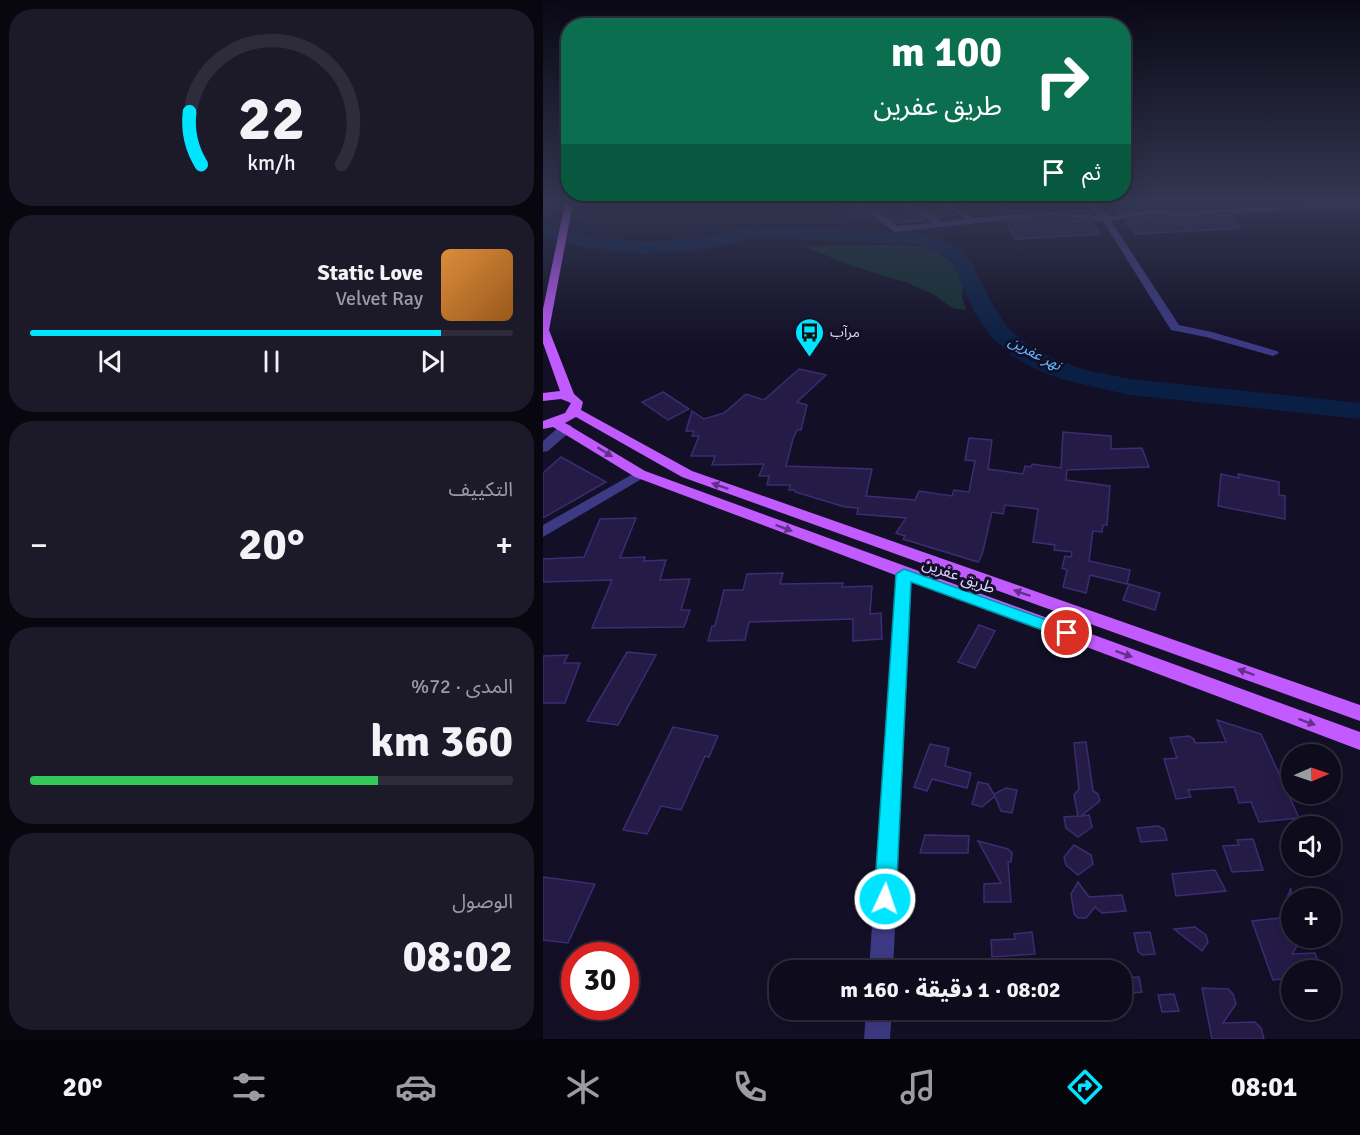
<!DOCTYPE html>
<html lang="ar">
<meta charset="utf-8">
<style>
:root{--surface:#0e0b1c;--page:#1c1929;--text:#f1f3f6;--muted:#9b9ba3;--line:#2e2b3b;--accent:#00e5ff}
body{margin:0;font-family:Signika,"Noto Sans Arabic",sans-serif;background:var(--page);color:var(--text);direction:rtl;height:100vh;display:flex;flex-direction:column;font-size:22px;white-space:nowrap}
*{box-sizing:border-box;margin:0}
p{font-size:20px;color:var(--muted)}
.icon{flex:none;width:33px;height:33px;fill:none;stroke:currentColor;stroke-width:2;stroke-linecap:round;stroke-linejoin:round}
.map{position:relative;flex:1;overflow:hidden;direction:ltr}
.drawer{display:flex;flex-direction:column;gap:9px;padding:9px;background:#08060f;width:543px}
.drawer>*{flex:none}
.hud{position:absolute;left:18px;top:18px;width:570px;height:183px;border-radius:24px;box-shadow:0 6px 24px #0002,0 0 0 2px var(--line);direction:rtl;background:#0b6e4f;color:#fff;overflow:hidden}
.needle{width:39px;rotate:88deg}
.buttons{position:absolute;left:738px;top:744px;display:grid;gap:12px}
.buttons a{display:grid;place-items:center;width:60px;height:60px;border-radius:50%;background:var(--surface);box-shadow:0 6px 24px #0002,0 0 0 2px var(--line);font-size:30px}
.speed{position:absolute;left:18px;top:942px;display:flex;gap:12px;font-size:30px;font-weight:700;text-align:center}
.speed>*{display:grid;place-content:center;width:78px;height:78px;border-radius:50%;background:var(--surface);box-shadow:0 6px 24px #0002,0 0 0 2px var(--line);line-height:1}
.speed .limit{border:9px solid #d22;background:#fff;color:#111}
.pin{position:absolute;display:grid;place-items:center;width:51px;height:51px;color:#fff;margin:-26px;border:3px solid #fff;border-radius:50%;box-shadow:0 2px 6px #0007}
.me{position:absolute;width:66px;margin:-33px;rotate:3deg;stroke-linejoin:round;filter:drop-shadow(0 0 4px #0008)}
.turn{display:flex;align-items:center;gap:21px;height:126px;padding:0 30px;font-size:27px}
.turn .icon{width:78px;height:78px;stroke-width:2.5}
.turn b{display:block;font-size:42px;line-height:51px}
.then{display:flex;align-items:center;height:57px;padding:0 30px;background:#0003;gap:12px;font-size:22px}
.big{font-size:45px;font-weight:800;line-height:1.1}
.drawer .widget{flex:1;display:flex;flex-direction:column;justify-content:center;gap:9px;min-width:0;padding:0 21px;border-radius:24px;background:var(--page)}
.drawer .dial{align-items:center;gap:0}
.dial svg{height:156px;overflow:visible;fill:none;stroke:var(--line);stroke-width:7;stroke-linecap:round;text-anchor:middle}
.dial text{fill:var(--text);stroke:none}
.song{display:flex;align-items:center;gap:18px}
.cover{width:72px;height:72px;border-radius:9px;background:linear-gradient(135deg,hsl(30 70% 55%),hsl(30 70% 35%))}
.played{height:6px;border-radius:3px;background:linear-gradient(90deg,var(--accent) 85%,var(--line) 85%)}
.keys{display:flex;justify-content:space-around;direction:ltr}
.heat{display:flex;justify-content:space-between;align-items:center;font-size:33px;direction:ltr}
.charge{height:9px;border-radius:4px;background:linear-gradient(90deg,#34c759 72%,var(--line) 0)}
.trip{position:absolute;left:226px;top:960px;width:363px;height:60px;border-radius:24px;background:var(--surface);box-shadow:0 6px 24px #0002,0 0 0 2px var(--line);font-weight:800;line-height:60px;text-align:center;direction:rtl}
.dock{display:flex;height:96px;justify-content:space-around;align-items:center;background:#06040b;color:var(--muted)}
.dock .icon{width:42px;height:42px}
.dock .active{color:var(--accent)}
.dock b{font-size:27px;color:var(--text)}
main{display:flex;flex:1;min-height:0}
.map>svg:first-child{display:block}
</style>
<main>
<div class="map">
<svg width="817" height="1039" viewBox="0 0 817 1039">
<rect width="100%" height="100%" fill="#130f26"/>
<path fill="#12302f" d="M362,245L388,247L409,255L420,285L419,298L423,310L409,308L390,294L362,282L312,267L260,246Z"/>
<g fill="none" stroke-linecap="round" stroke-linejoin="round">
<path fill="#0a1f44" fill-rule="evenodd" d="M0,225L48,237L103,242L158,238L212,226L375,233L401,241L419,250L430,265L447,300L465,328L487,346L512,359L539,369L587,379L817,403V419L587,395L521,380L494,370L470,356L449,338L431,311L409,263L393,252L375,245L212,238L158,250L103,254L48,249L0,237Z"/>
</g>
<g fill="#241b47" stroke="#3b2d73" stroke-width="1.5">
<path d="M290,203H310L326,216L309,219Z"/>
<path d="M324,203H355L381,220L353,223Z"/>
<path d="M370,203H393L412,215L397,218Z"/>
<path d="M408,203H437L438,210L426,212Z"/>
<path d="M455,203H537L543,212L509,209L460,213Z"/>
<path d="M567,203H674L678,207L605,208L575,212Z"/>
<path d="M686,215L697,228L593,234L582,221L605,216Z"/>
<path d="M509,217L549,222L557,234L472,239L464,222Z"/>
<path d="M256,369L283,375L254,402L264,405L258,430H254L250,439L243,466L329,469L323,496L372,500L376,491L409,496L411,490L426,492L432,461L422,460L426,438L449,440L445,469L480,474L482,466L488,467L489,464L518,468L520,432L568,436V449L599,448L606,467L524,470L523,480L567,486L564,525H560L559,532L550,531L546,561L587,570L584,584L547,575L543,593L520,587L524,570L519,568L522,556L528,557L529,552L511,550L512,545L490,542L495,509L462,505L460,514L449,512L439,555L435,562L360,539L362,536L353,533L363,518L314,514L315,508L302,507L252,492V490H246L247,485H224L226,476H216L221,464L169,465L172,456H148L156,436H149L151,431H143L149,411L161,419L181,413L203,394L221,400Z"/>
<path d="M120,392L146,409L125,420L99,402Z"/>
<path d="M18,457L63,482L0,518V473Z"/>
<path d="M678,474L696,478L695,474L736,482V495L742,496V519L675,506Z"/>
<path d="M93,518L77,558L102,557L101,561L123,560L117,580L147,579L138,610H147L141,627L49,628L69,580L0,582V559L41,557L57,519Z"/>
<path d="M240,573L237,584L300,583L299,587L329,586L327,614L338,613L339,639L310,641V619L206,622L202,640L165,641L169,626H172L181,590H200L204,574Z"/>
<path d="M586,584L617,593L612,610L580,600Z"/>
<path d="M436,625L452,631L432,668L415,662Z"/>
<path d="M84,652L113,655L75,725L44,721Z"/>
<path d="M25,655L21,663H37L22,703H0V656Z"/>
<path d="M674,720L718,734L756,818L716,822L708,802L696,803L691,787L645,790L648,797L633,799L621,759L634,758L627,738L646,736L651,739L652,743L683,742Z"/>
<path d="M130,727L175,736L166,757L162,756L138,810L118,806L104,834L80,830Z"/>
<path d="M543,742L550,791L555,794L557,801L538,816L546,815L549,827L535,837L523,828L521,817L535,816L531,795L536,789L531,743Z"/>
<path d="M387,744L406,748L402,766L428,773L424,788L389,779L384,791L371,787Z"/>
<path d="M435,782L445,784L452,796L439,807L429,804Z"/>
<path d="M463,788L474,790L469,813L458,811L451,794Z"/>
<path d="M615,826L621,829L624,840L598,842L594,828Z"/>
<path d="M382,835L426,836L425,853H377Z"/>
<path d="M710,839L720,870L689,872L680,846L696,845L694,840Z"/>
<path d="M435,841L465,849L469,853L468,862H465L468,902H441V884L458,883Z"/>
<path d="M531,845L548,855L550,864L535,875L523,865L521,857Z"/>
<path d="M672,870L683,891L633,896L629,874Z"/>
<path d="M0,877L52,884L25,943L0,940Z"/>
<path d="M535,882L546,897L579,895L583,911L559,913L552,907L543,918H535L531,914L528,894Z"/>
<path d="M748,888V938H759L749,954L772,953L778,970H744L747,978L730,980L709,921L736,918Z"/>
<path d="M652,927L663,935L665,942L659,951L631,929Z"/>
<path d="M489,932L492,954L449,957L448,940L472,939L471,934Z"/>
<path d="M607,932L612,954L599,955L595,951L591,933Z"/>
<path d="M596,977L599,992L579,994V978Z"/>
<path d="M659,988L685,989L690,994L693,1004L680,1023L712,1022L718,1028L721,1039H669Z"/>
<path d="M631,994L636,1011L619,1012L615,995Z"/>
</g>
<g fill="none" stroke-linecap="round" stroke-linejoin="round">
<g fill="#3d3a85" fill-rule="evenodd">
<path d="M312,203H321L354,226L390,223L357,203H366L400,222L423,219L395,203H404L432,218L509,211L556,216L540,203C551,203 559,207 565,216L605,210L645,211L816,203L817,207L645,215L605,214L568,221L636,325L669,332L734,351L736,353L730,356L663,337L628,330L560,221L509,215L352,232Z"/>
<path d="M23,424L28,425L29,428L28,431L5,451L0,452V441L18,425Z"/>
<path d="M97,470L102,471L104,474L102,477L0,537V525Z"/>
<path d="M361,568L367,570L369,574L350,970H326L353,574L355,570Z"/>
<path d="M323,1010H349L347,1039H321Z"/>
</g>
<path fill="#c25bff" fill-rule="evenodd" d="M22,203H30L6,330L31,394L40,402L38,410L149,471L817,705V721L139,477L33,417L22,423L102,471L817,732V750L92,477L10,427L0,429V421L22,413L28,403L18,399L0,401V393L17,391L0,343V309Z"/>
</g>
<defs><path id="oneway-solid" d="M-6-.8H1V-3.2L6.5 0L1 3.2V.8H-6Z" transform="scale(1.5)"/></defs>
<g fill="#623188">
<use href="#oneway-solid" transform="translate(62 452) rotate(32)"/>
<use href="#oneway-solid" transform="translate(177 486) rotate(-161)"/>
<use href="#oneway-solid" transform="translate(241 528) rotate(21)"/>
<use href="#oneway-solid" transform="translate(479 593) rotate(-161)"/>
<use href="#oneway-solid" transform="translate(581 654) rotate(20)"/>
<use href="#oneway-solid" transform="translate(703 672) rotate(-160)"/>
<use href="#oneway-solid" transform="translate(764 722) rotate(20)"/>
</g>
<linearGradient id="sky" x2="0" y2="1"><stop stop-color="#0a0815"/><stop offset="0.58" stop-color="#333752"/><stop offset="1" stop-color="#333752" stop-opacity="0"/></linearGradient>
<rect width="817" height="348" fill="url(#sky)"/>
<path fill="#00e5ff" stroke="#0095a6" stroke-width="1.5" d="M361,569L529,629L531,633L529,638L524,639L368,582L353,899L350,906L342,910L334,906L331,899L353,574Z"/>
<defs>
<symbol id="bus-pin" viewBox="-11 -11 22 30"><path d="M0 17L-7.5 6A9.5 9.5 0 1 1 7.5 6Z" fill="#00e5ff" stroke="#130f26"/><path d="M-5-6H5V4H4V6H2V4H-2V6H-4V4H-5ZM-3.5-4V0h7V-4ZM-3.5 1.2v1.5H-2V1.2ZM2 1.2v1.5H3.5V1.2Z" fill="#111"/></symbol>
</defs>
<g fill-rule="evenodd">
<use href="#bus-pin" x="250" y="316" width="33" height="45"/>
</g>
<g text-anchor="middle" stroke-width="6" stroke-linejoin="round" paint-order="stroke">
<g font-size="14" fill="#d9d4ff" stroke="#130f26" text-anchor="start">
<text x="287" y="337">مرآب</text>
</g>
<g font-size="15" font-style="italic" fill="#62b6ff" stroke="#130f26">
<text transform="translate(492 353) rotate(28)" y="5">نهر عفرين</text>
</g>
<g font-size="16" fill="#d9d4ff" stroke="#130f26">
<text transform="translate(416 575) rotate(20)" y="6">طريق عفرين</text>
</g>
</g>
</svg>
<div class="buttons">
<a><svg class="needle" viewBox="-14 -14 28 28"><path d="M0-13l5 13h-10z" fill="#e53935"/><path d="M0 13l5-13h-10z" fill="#9b9ba3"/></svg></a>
<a><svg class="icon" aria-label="sound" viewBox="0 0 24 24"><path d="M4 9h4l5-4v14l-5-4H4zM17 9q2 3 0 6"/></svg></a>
<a>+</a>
<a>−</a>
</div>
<div class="speed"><div class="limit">30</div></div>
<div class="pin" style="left:524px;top:633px;background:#d93025"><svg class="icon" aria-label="arrive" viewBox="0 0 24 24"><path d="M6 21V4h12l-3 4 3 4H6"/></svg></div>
<svg class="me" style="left:342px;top:899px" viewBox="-20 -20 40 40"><circle r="17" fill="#00e5ff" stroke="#fff" stroke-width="3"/><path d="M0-11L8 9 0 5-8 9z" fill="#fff"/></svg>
<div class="trip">08:02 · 1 دقيقة · 160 m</div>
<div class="hud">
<div class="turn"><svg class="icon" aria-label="right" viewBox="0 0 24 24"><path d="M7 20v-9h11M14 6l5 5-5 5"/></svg><div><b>100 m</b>طريق عفرين</div></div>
<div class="then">ثم<svg class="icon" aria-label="arrive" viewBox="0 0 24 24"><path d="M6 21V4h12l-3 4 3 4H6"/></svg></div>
</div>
</div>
<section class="drawer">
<div class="widget dial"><svg viewBox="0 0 100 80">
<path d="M14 69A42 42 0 1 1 86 69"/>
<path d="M14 69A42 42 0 0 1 8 42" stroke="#00e5ff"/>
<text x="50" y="56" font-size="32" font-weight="700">22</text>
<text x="50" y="72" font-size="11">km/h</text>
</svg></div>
<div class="widget">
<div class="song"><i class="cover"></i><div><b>Static Love</b><p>Velvet Ray</p></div></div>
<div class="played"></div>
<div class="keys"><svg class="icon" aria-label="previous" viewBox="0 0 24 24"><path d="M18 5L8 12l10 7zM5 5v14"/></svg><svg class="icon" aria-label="pause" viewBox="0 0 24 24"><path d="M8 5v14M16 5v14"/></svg><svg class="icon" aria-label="next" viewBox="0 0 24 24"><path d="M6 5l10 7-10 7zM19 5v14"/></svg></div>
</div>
<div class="widget"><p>التكييف</p>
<div class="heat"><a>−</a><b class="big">20°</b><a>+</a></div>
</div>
<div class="widget"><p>المدى · 72%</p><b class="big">360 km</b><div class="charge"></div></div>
<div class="widget"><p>الوصول</p><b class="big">08:02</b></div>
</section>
</main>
<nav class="dock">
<b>08:01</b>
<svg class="icon active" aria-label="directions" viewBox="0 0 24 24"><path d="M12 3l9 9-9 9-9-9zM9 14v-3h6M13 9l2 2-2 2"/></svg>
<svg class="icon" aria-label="music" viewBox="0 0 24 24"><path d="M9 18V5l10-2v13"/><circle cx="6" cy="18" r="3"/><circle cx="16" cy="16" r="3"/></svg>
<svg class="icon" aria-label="phone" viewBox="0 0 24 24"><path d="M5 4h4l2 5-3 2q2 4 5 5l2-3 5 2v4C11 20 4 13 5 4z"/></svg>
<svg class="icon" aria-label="climate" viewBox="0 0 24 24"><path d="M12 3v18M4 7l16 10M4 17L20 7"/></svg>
<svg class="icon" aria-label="car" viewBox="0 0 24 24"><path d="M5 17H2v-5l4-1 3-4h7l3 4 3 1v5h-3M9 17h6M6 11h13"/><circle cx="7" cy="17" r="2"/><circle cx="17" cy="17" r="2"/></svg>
<svg class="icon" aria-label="filters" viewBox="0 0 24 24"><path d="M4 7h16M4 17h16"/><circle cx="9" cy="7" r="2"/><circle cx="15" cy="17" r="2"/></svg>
<b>20°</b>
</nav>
